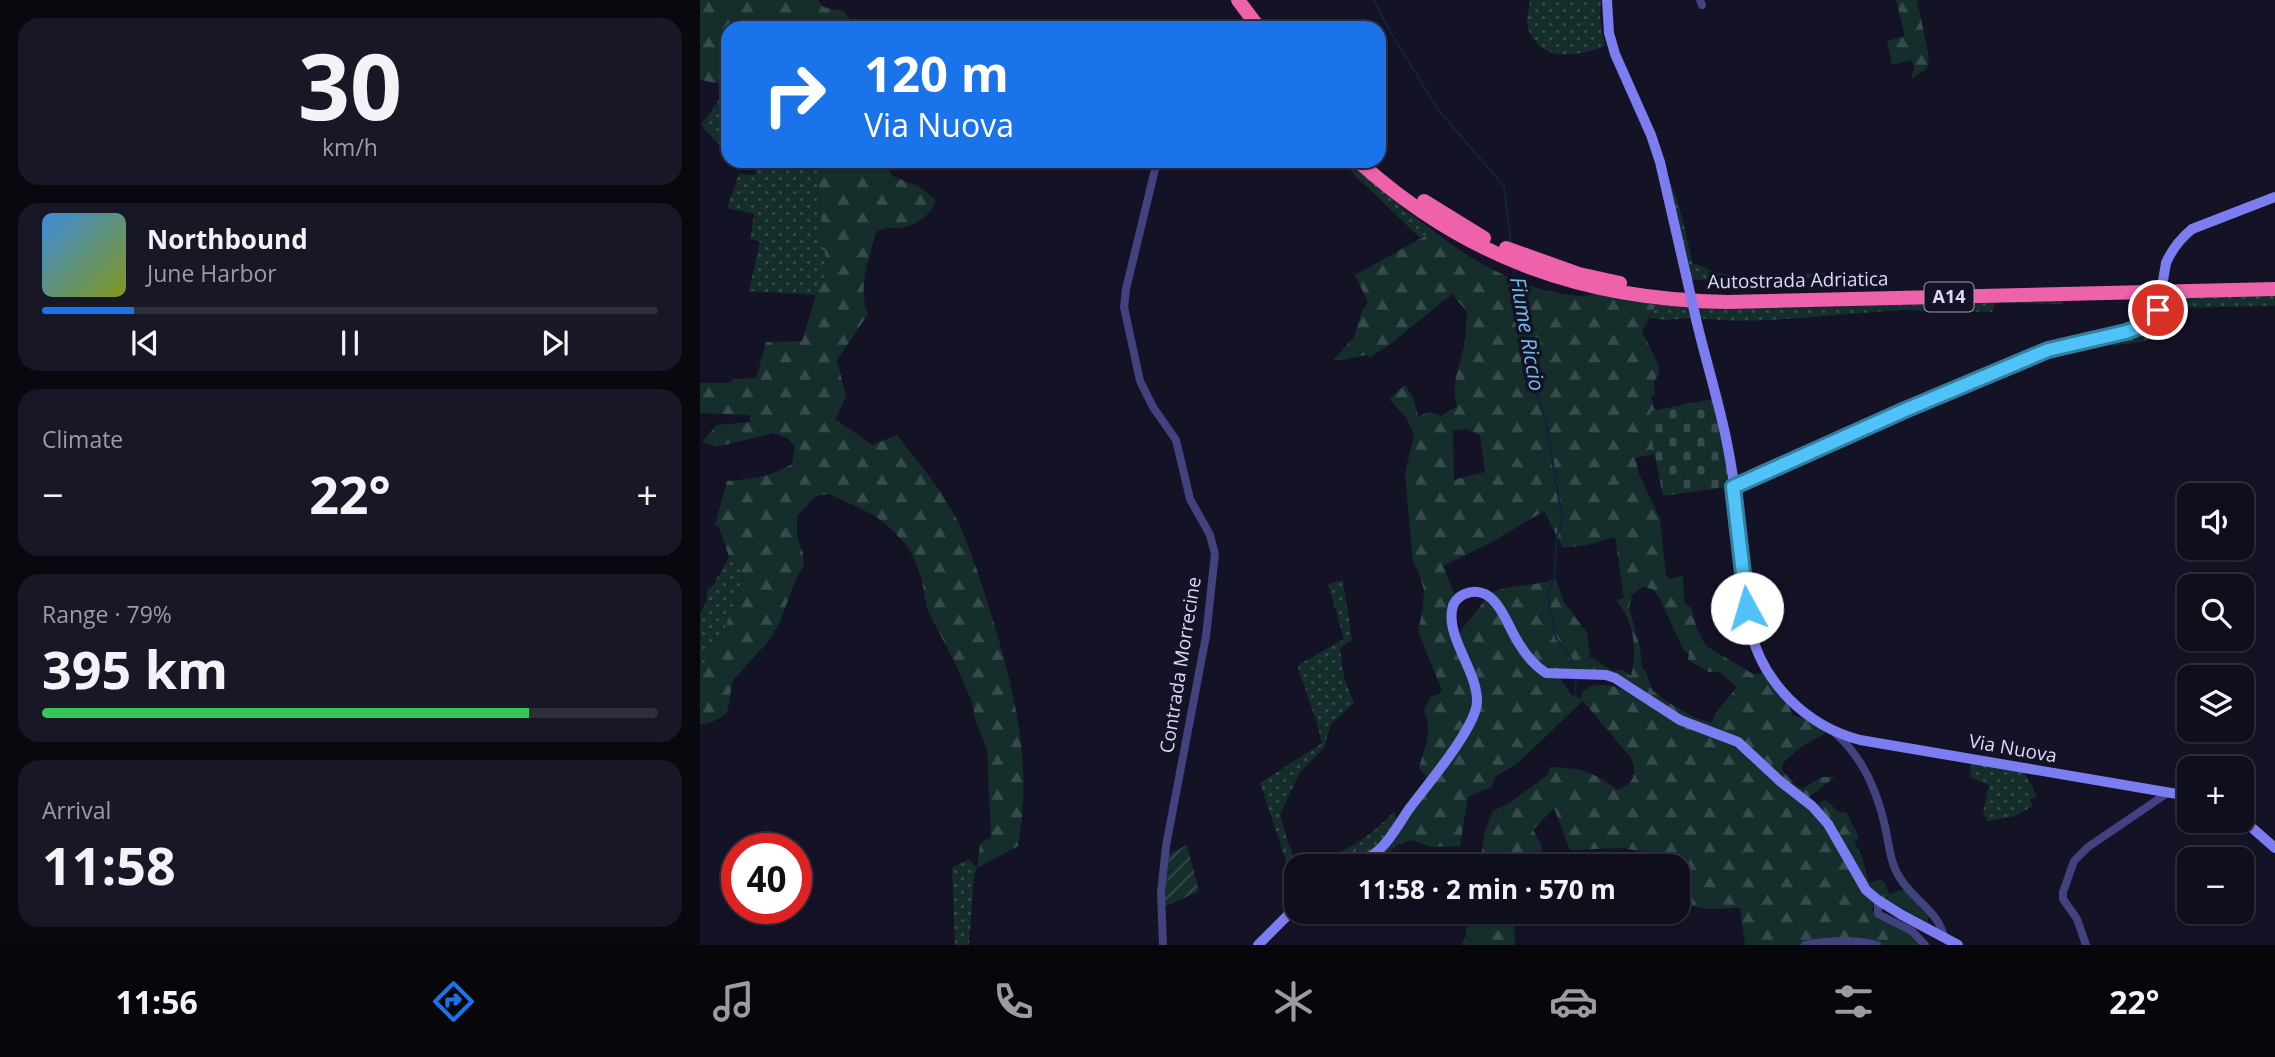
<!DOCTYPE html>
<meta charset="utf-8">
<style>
:root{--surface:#0f0e1c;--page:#181725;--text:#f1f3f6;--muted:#9b9ca3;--line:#2f2e3b;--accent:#1a73e8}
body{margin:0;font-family:"Open Sans",sans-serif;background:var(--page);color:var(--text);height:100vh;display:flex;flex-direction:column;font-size:26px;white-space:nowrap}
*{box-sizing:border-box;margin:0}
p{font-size:23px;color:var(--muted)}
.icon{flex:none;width:38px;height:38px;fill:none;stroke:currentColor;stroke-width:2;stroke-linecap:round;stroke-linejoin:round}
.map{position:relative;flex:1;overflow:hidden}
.side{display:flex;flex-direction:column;gap:18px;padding:18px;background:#08080f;width:700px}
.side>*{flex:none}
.hud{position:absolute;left:21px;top:21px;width:665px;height:147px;border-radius:21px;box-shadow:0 2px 5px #0004,0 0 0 2px var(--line);background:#1a73e8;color:#fff;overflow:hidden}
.fabs{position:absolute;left:1477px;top:483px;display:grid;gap:14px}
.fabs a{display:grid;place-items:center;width:77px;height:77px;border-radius:14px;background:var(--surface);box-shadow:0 2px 5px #0004,0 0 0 2px var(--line);font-size:35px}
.speed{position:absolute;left:21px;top:833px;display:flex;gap:14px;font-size:35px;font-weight:700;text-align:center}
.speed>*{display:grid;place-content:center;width:91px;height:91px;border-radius:50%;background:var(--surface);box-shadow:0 2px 5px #0004,0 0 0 2px var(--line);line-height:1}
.speed .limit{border:10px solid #d22;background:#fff;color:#111}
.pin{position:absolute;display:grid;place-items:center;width:60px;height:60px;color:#fff;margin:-30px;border:4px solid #fff;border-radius:50%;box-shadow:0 2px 7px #0007}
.me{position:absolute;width:77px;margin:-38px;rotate:354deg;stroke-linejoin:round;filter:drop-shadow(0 0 5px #0008)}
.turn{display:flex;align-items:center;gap:24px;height:147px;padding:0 28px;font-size:32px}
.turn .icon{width:91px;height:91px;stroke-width:2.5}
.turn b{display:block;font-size:49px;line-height:60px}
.big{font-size:52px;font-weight:700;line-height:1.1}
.side .tile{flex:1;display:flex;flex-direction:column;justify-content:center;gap:10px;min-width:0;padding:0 24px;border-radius:21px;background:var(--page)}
.side .dial{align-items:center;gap:0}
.dial b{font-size:91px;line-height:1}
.song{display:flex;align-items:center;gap:21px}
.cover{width:84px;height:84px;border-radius:10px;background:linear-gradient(135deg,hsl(210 70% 55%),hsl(70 70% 35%))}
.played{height:7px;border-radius:4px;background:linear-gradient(90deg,var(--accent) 15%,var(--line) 15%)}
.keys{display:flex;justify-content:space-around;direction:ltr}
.heat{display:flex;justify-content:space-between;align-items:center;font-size:38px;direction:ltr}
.charge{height:10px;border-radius:5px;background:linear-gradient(90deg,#34c759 79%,var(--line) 0)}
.trip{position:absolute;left:584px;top:854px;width:406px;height:70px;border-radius:21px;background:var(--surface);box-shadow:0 2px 5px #0004,0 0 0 2px var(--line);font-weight:700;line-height:70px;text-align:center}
.tabs{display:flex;height:112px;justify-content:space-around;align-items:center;background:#06060b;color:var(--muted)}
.tabs .icon{width:49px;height:49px}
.tabs .current{color:var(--accent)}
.tabs b{font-size:32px;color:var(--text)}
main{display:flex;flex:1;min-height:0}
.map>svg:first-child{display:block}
</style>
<main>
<section class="side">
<div class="tile dial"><b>30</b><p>km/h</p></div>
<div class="tile">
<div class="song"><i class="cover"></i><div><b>Northbound</b><p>June Harbor</p></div></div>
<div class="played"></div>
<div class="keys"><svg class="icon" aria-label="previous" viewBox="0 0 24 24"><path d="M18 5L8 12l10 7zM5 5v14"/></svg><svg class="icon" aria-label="pause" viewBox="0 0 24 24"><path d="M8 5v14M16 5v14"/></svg><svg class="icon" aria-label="next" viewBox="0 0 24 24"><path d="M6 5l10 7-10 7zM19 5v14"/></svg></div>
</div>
<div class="tile"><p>Climate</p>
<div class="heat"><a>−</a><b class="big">22°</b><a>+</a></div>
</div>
<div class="tile"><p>Range · 79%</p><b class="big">395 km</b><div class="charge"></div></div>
<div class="tile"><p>Arrival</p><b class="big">11:58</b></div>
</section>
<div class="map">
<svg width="1575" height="945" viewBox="0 0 1575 945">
<defs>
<pattern id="grass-dots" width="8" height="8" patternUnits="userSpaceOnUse" patternTransform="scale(1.75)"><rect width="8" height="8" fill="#152e2c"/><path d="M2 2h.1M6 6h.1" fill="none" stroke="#364c4c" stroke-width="1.8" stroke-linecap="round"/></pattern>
<pattern id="forest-firs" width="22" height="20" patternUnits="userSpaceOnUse" patternTransform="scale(1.75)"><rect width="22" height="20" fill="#152e2c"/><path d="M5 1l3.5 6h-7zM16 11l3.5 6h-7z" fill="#364c4c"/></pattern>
<pattern id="cemetery-stones" width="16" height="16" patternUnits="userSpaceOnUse" patternTransform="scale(1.75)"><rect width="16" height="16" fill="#152e2c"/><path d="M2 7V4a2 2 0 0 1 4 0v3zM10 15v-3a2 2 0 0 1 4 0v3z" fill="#364c4c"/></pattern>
<pattern id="garden-furrows" width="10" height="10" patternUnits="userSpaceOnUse" patternTransform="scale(1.75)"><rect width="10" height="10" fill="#152e2c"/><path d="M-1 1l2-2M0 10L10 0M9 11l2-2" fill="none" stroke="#364c4c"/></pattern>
</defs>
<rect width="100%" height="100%" fill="#141225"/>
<g fill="url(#grass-dots)">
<path d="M830,0H901L900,16L905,46C884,54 852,62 836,42C832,37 827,30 827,22C827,15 829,7 830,0Z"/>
<path d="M28,87V153H27L1,125Z"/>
<path d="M53,161H125L117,190L121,216L122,237L128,271L116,295L49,291L60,241L50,239L54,214L27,208L39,174L56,175Z"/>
<path d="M640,161H650L706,211L734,231L720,238Z"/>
<path d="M966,177C978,189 988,245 993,264C1003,264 1009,272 1019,273C1053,278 1091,274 1126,273L1134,277L990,280Z"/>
<path d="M1575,293V306L1481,308C1468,314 1469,326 1459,334C1447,344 1427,343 1413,346L1412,339C1451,328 1451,334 1465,294Z"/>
<path d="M1363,299V304L1295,303L1292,312L1201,310L1073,320L1035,321L991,318L967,320L950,318L956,305C1091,312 1227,303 1363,299Z"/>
<path d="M29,557L44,575L24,631L0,670V614L6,602L8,589L14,584Z"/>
<path d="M643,580L652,640L640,648L644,678L654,703L631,724L624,748L600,772L580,815L588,842L597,864L604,866H597V900L582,916L588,882L592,879L560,783L622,743L617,723L598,668L600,664L644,639L628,584Z"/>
<path d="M1272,760L1322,769L1337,796L1330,800L1333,806L1315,816L1288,821L1283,813L1289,785L1270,777Z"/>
<path d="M694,811L697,820L677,845L649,866H614C644,851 672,837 694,811Z"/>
<path d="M269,859L277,868L274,875L269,945H253L255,942L252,868Z"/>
</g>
<g fill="url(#forest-firs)" fill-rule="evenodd">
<path d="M0,0H118L123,7L144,11L155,28H28V87L21,84L0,80Z"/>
<path d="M1196,0H1217L1229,56L1227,69L1211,79L1214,68L1212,60L1192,65L1187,41L1205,36Z"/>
<path d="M125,161H185L192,176L218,186L236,200C230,216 215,227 198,228C188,228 185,227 176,232C169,260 157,286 168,314L137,360L146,397L135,419L172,445L197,435C219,463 242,490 258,522C272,552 282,585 292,617C315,693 333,767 318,846L277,868L280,844L291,837L287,749L276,722L272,702L257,667L227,609L222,580L210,549L190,528L174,515L129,494L116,496L97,516V536L103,553L104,565L96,579L79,624L67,643L33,680L27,713C19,718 10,725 0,724V670L24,631L44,575L29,557L19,527L15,525L27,481C54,479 69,477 92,464L95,447L87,438L73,433L16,447L2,442L17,425L50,422V415L0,413V383H29L34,379L56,378L66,342L102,341L116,295L128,271L122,237L121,215L117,190Z"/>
<path d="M734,231C773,263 829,293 881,296C886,296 892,294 897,294C916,295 937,301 956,305L942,331L959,366V373L954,382L955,394L951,397L955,411L951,412L948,420L956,454L935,458L939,474L960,519L966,576L971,579L983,575L984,602L991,608L997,629L1006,646L1053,674L1064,673L1089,704L1092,715L1108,720L1126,733L1102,746L1083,763L1082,770L1095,785L1102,789L1122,777H1135L1108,798L1094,788L1043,742L982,718L930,681L857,672L840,666L789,594C809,583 834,587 856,579L864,602L887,633L890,657L906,667L915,671L923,670L931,676C936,660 935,635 928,619C926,613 920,606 916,600L924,598L915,537L888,545L863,548L844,511L792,542L743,566L754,593L749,603L773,696L770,721L727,779L719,767C725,747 733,730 724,711L730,697L739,694L742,690L718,632L723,607L724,590L718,570L713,563L705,474L714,435L707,419L689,399L705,385L713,397L718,416L731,412L741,416L757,406C750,386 760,365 764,346C766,335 766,323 767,312L752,294L689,345L670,357L666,355L643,360H633L654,337L661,313L668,302L655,275ZM766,429L780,435L785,472L754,480L753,430ZM943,586L954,590L960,599L984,651L989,654L988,660L1009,672H1020L1037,687L1017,711L1011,723L994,717L969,703L952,690L946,672L942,668L940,647L929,608L932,595Z"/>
<path d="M785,600L793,605L819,649L859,677L871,695L882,698V693C893,680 912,685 926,691L1039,748L1109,808L1126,800L1139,812L1147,813L1159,838L1154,842L1162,857L1169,883L1180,879L1185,883L1189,894L1205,889L1230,915L1227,922L1177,894L1172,910L1178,918L1210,932L1223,945H1045L1040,908L1009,909L978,904V866H962L958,854L922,848L870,850L854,808L833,830L842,846L841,866H774L782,851L784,834L793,811L809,803L848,775L850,767C883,768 891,771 918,790C935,783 937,773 931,758L883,701L818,763L796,776L791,787L768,797L760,846L731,847L712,840L699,844L673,866H665L678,856L776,717L759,633Z"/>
<path d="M766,912H823L814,919L815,945H761C767,937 768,930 764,921Z"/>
</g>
<path fill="url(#cemetery-stones)" d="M1013,399L1032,486L963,496L948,420L951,411Z"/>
<path fill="url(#garden-furrows)" d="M487,845L499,891L464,907L469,854Z"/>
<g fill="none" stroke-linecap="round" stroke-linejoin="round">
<g stroke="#10233f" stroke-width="2">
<path d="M674,0L691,33L739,111L804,186L811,243"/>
<path d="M813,266L827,359L847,427L862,519L857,537L854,580L847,593L856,638L871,658L875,670"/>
<path d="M875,699L876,679"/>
</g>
<g stroke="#42427e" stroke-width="8">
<path d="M1000,0L1002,5"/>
<path d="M457,161L426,289L424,307L440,381L453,407L476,440L490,499L510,535L515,554L506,636L466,846L461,893L463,945"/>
<path d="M1135,733C1163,757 1177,791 1185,826C1189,844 1190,863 1200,878C1212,899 1240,912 1244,938"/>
<path d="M1178,900V914L1212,931L1225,945"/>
<path d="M1105,945C1129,940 1153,939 1177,945"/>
<path d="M1386,945L1377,919L1363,899V892L1374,861L1388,847L1469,792"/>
</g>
<g stroke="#7b7df0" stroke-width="10">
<path d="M907,0L909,33L915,54L951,135L960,162L986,275"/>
<path d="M1466,263C1472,249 1480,239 1492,229L1575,197"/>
<path d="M996,319C1006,362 1020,405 1028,448C1034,479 1038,512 1041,543C1044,571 1044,600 1050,628C1062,682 1106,726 1160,740L1489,796"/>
<path d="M1033,487L1205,410L1348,350L1426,332L1444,325L1453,318L1458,310"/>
<path d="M1542,819L1575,848"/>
<path d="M655,866C663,861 674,855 681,848C692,837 700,822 709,809C726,786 776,728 777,702C778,672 747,639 752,610C754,595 772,588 785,594C801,602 809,628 818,642C825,654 835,666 846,673L906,675L915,678L980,720L1038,742L1081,782L1112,806L1128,824L1166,890L1178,900L1202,915L1258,945"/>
<path d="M558,945L597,906"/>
</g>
<g stroke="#ed62ab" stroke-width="14">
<path d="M538,0L559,28"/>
<path d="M658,161C765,258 884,300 1028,302L1575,289"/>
<path d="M724,201L784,238"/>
<path d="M806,248L879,274L920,283"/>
</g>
<g stroke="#7b7df0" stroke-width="10">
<path d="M986,275L996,319"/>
<path d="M1458,310L1466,263"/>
</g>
</g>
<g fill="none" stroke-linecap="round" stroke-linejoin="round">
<defs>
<path id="route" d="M1047,608L1033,487L1205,410L1348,350L1426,332L1444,325L1458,310"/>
</defs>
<use href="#route" stroke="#337fa1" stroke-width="18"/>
<use href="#route" stroke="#4fc3f7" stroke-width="12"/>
</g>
<g text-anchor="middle" stroke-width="7" stroke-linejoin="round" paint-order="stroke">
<rect fill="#141225" stroke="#a09dbb" stroke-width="2" x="1224.5" y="282.5" width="49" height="29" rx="5"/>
<g font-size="18" font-weight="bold" fill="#dcd9fb">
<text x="1249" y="303">A14</text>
</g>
<g font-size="19" fill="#dcd9fb" stroke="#141225">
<text transform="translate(1098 280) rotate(-1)" y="7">Autostrada Adriatica</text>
<text transform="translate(480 665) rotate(-81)" y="7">Contrada Morrecine</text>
<text transform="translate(1313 748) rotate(10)" y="7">Via Nuova</text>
</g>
<g font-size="21" font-style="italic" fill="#73bbef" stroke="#141225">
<text transform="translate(827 334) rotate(80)" y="7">Fiume Riccio</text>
</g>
</g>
</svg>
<div class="fabs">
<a><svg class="icon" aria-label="sound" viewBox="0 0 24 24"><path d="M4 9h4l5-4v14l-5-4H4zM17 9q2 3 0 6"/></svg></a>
<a><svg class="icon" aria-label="search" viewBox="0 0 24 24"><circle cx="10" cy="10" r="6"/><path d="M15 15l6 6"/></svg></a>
<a><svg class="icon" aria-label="layers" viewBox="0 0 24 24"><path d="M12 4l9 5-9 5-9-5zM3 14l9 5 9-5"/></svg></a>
<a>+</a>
<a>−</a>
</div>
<div class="speed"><div class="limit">40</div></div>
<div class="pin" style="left:1458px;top:310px;background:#d93025"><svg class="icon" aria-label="arrive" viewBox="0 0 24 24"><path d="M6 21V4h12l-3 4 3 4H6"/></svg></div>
<svg class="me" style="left:1047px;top:608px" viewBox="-20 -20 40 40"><circle r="19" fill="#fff"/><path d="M0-13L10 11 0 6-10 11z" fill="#4fc3f7"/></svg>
<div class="trip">11:58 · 2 min · 570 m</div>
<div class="hud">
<div class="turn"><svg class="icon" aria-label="right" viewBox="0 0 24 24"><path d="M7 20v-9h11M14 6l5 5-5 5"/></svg><div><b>120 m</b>Via Nuova</div></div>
</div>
</div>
</main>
<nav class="tabs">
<b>11:56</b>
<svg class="icon current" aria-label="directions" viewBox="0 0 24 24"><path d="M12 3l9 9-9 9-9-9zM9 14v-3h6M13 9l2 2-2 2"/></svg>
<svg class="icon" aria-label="music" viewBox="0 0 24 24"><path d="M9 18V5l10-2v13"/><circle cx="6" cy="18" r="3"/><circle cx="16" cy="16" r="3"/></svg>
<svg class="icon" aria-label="phone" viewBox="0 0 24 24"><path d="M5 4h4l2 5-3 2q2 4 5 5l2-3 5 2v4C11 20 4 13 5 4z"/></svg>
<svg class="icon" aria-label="climate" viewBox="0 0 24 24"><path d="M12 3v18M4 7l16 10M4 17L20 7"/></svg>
<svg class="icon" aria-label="car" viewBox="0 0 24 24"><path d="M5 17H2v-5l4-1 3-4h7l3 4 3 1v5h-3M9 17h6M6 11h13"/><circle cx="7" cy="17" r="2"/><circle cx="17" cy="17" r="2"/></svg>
<svg class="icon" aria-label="filters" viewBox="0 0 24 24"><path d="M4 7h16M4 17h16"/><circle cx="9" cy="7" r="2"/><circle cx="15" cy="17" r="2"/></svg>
<b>22°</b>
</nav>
